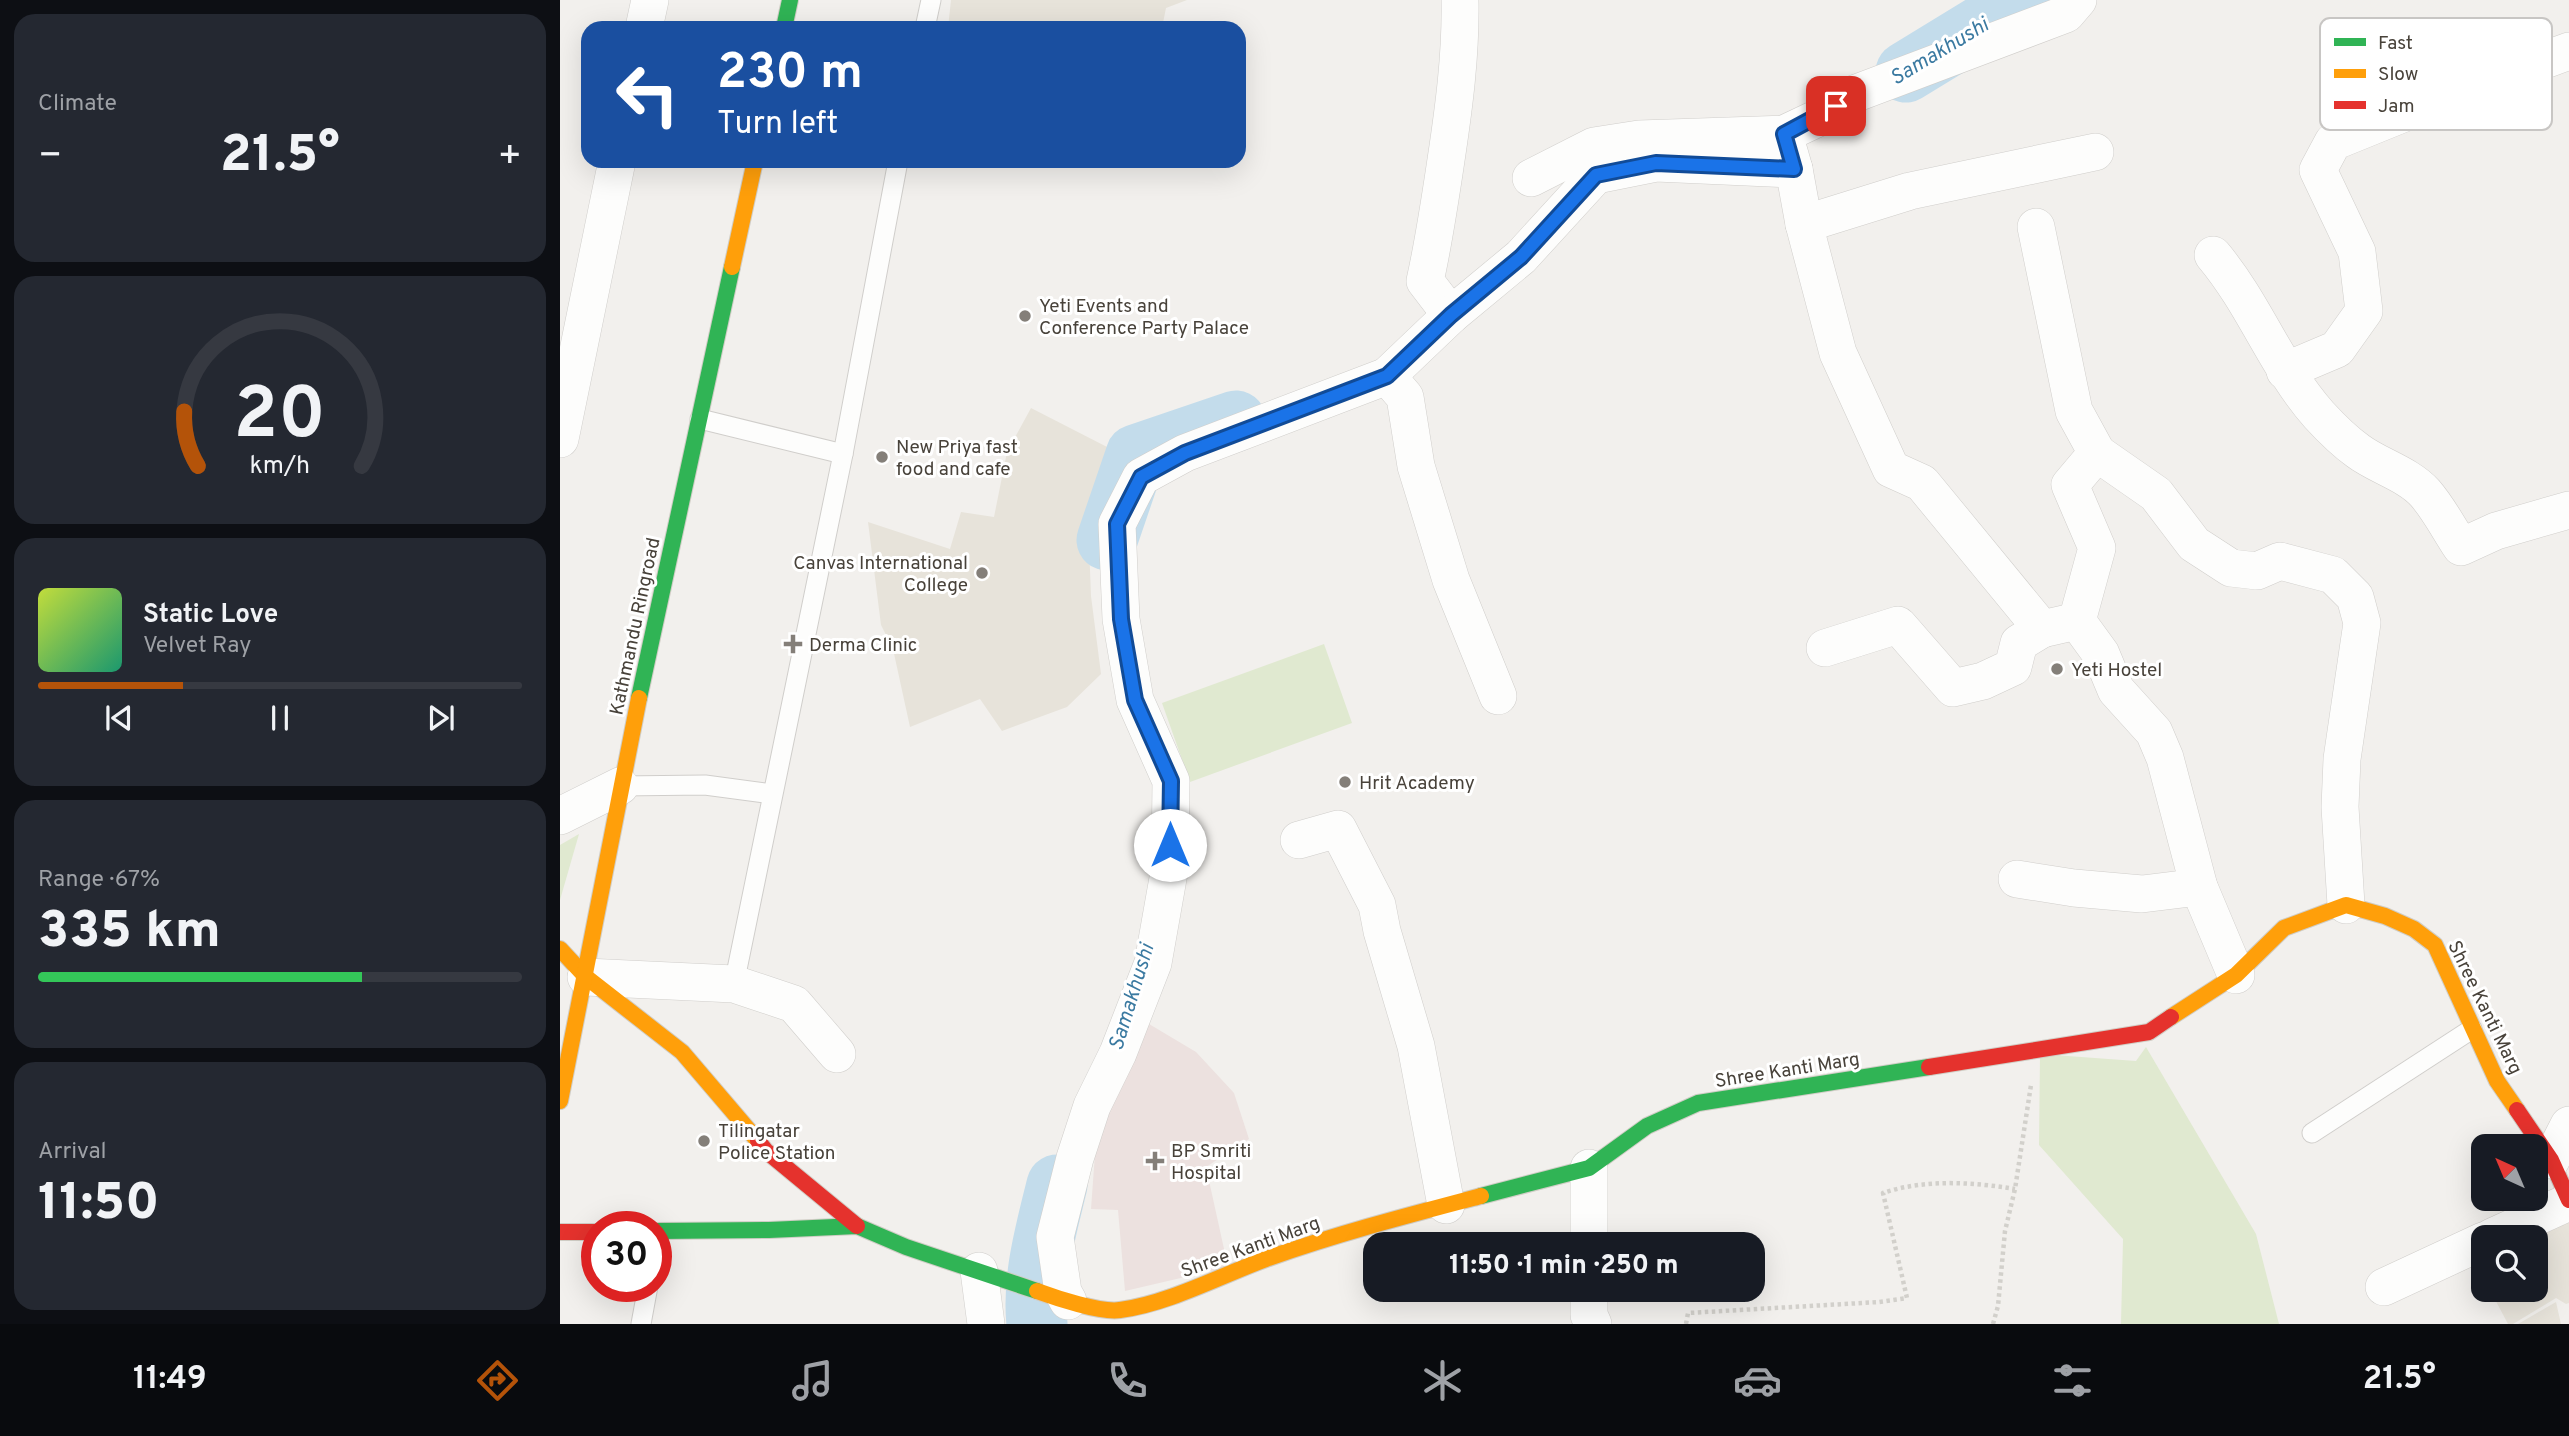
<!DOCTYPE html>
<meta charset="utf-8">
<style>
:root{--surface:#171b24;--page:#242831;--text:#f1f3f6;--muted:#9ea1a6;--line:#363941;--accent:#b45309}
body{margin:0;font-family:Overpass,sans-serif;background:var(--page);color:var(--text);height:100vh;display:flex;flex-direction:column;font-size:26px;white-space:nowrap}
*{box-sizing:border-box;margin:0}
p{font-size:23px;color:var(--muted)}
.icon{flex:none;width:38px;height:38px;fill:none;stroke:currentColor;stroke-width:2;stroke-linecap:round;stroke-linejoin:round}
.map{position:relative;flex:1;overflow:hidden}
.drawer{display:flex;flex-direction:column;gap:14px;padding:14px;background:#0d0f14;width:560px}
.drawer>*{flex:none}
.top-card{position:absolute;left:21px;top:21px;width:665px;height:147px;border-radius:21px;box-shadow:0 7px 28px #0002;background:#1a4fa0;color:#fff;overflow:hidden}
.needle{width:46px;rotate:316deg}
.tools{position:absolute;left:1911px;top:1134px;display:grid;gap:14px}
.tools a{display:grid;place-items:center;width:77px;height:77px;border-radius:14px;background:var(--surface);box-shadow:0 7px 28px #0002;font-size:35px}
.speed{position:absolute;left:21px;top:1211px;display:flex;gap:14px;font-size:35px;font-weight:700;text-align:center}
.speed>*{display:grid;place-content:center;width:91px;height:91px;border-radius:50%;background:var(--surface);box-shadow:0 7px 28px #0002;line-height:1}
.speed .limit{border:10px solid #d22;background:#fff;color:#111}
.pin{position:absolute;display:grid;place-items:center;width:60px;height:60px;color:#fff;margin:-30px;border-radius:14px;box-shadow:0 4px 10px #0006}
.me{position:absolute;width:77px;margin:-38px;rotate:0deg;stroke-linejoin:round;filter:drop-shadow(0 0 5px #0008)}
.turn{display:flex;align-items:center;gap:24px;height:147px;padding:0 21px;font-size:32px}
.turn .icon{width:91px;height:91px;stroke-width:2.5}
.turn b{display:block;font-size:49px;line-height:60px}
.big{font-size:52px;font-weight:800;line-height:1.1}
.drawer .card{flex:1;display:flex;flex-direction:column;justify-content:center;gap:10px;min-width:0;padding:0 24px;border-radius:21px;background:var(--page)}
.drawer .dial{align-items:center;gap:0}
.dial svg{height:182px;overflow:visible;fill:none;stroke:var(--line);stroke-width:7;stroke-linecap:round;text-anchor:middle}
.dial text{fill:var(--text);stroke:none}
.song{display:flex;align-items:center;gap:21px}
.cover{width:84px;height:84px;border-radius:10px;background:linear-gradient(135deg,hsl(70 70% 55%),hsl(160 70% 35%))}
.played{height:7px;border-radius:4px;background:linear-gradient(90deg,var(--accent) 30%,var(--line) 30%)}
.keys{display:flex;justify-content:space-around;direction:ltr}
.heat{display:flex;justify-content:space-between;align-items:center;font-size:38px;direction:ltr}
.charge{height:10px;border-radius:5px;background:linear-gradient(90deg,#34c759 67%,var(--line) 0)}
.trip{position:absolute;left:803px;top:1232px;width:402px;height:70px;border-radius:21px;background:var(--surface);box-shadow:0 7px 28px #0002;font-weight:800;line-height:70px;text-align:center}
.menu{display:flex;height:112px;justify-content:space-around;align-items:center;background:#090b0e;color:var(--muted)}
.menu .icon{width:49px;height:49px}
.menu .current{color:var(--accent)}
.menu b{font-size:32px;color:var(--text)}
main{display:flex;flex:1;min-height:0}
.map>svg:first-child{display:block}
</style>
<main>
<section class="drawer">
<div class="card"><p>Climate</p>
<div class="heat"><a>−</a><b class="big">21.5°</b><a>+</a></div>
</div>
<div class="card dial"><svg viewBox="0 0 100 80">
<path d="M14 69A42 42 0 1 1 86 69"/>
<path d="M14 69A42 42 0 0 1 8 45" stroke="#b45309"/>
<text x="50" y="56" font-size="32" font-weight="700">20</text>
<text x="50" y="72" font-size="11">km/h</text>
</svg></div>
<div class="card">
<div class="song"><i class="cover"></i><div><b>Static Love</b><p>Velvet Ray</p></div></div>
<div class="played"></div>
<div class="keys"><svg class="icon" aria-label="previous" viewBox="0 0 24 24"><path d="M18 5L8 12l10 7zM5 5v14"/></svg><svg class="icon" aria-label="pause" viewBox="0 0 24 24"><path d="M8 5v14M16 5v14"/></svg><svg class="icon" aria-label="next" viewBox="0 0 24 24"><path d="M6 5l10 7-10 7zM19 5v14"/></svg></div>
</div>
<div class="card"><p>Range · 67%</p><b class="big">335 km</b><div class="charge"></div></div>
<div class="card"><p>Arrival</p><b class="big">11:50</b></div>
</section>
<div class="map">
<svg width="2009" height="1324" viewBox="0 0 2009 1324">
<rect width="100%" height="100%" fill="#f2f0ed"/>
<g fill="#e7e3da">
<path d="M391,0H627L606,8L602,28H388Z"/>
<path d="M471,408L551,449L528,517L531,596L541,674L507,707L442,731L420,699L350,727L333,649L321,625L308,522L390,549L401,512L434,517L447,452Z"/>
<path d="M2009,1184V1303L2006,1304L1996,1298L1953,1324H1948L1930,1290H1976V1237H1923V1276L1903,1233L1971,1199H1976V1196L1984,1192L1990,1193Z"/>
<path d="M1996,1302L2001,1324H1958Z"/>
</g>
<path fill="#ece1df" d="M584,1021L636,1052L674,1093L689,1139L646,1167L668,1267L565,1291L558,1210L531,1209L535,1154L545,1099Z"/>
<g fill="#e0e9d0">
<path d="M764,644L792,723L630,782L602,703Z"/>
<path d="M19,834L0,900V845Z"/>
<path d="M1586,1047L1696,1234L1719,1324H1561L1563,1239L1479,1145L1480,1054L1576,1061Z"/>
</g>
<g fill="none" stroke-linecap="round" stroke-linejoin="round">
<g stroke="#c3dceb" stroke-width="61">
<path d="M1346,72L1436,17L1479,0"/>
<path d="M547,540L576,455L676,421"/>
<path d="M477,1324C472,1278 486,1230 497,1185"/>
</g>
<defs>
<g id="lane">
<path d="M365,28L371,0"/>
<path d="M140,419L283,454"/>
<path d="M60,786L145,785L212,794"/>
<path d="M174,984L283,454L338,161"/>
<path d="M1752,1133L1912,1029"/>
<path d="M81,1324L88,1286"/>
</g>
<g id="street">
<path d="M84,28L90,0"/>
<path d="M1224,134L1234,169L1244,224L1278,353L1331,469L1362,483L1482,629L1517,621L1541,654L1556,690L1594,732L1605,758L1639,887L1676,975"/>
<path d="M971,178L1034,146L1079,139L1224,134L1258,118L1294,94L1506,14L1518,0"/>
<path d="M1244,224L1350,191L1535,152"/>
<path d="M1476,227L1514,411L1537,453L1510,485L1537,548L1517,621"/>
<path d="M1653,255C1695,305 1715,365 1759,415C1770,427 1784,441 1798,451C1818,466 1848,474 1865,493C1879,509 1889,529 1901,547L1936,531L2009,510"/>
<path d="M891,315L865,281C874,241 880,200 886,160C894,107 901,54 900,0"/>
<path d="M1725,371L1777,349L1804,311L1797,252L1758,170L1773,142L1874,101L2009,51"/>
<path d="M0,439L57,161"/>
<path d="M1537,453L1596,494L1634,544L1671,568L1697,571L1720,561L1773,575L1795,597L1802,623L1782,759L1780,807L1786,905"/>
<path d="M1265,648L1338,625L1393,688L1423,681L1453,667L1459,643L1482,629"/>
<path d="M938,696L891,580L856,466L845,397L827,376L891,315L961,257L1036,175L1096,163L1234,169"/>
<path d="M0,816L60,786"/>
<path d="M739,840L778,829L817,905L822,931L856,1046L886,1205"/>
<path d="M1457,879L1514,888L1582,894L1639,887"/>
<path d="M26,977L174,984L234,1004L277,1054"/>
<path d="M1991,1160L2009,1125"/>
<path d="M1932,1237L2009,1202"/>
<path d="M1029,1244V1168"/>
<path d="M419,1271L426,1324"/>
<path d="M1824,1287L1923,1241"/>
<path d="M1029,1290V1315L1033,1324"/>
<path d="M508,1301L503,1292L495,1237L515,1158L532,1106L558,1053L593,963L610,867L611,781L575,700L561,619L557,524L581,477L625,453L827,376"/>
</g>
<g id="fast">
<path d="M224,28L230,0"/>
<path d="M79,698L172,267"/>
<path d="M921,1196L1029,1168L1087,1126L1138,1103L1369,1067"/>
<path d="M96,1231L209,1230L297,1226L346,1247L477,1291"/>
</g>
<g id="slow">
<path d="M172,267L195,161"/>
<path d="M0,949L26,977L122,1052L198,1141"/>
<path d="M1611,1017L1676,975L1724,928L1786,905L1825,916L1854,929L1875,945L1937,1081L1957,1110"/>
<path d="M0,1101L79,698"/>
<path d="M477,1291C496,1298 541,1313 560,1310C607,1304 660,1276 706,1259C776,1234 849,1215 921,1196"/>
</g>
<g id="jam">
<path d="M1369,1067L1589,1032L1611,1017"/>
<path d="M1957,1110L1991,1160L2009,1200"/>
<path d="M198,1141L206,1151L297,1226"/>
<path d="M0,1232H37"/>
</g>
</defs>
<use href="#lane" stroke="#d0cecb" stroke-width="21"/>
<use href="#street" stroke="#d0cecb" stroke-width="38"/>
<use href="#fast" stroke="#d0cdc5" stroke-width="18"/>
<use href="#slow" stroke="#d0cdc5" stroke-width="18"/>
<use href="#jam" stroke="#d0cdc5" stroke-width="18"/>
<g stroke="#d2d0cb" stroke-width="4.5" stroke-dasharray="3.5 3.5" stroke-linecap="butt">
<path d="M1126,1324L1128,1313L1319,1302L1347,1298L1323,1193C1364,1179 1413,1182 1455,1189"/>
<path d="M1433,1324L1438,1306L1445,1231L1455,1189L1471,1085"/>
</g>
<use href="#lane" stroke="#fdfdfc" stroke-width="19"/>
<use href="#street" stroke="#fdfdfc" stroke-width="37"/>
<use href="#fast" stroke="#30b455" stroke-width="16"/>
<use href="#slow" stroke="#ff9f0a" stroke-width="16"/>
<use href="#jam" stroke="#e5322d" stroke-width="16"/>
</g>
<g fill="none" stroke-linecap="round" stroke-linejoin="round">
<defs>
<path id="route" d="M610,845L611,781L575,700L561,619L557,524L581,477L625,453L827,376L891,315L961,257L1036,175L1096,163L1234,169L1224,134L1276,106"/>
</defs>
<use href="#route" stroke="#114b97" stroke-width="18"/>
<use href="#route" stroke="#1a73e8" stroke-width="12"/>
</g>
<g fill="#847f79" stroke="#fff" stroke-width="2.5">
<circle cx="465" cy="316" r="7"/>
<circle cx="322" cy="457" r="7"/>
<circle cx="422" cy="573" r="7"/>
<path d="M229.5 633.5h7v7h7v7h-7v7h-7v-7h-7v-7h7z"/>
<circle cx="1497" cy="669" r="7"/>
<circle cx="785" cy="782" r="7"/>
<circle cx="144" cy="1141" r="7"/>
<path d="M591.5 1150.5h7v7h7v7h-7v7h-7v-7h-7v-7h7z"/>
</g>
<g text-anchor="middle" stroke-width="6" stroke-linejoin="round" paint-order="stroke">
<g font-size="19" fill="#48423a" stroke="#fff" text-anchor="start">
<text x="479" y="312">Yeti Events and<tspan x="479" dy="22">Conference Party Palace</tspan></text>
<text x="336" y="453">New Priya fast<tspan x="336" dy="22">food and cafe</tspan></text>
<text x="408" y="569" text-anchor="end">Canvas International<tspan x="408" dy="22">College</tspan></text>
<text x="249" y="651">Derma Clinic</text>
<text x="1511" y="676">Yeti Hostel</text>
<text x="799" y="789">Hrit Academy</text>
<text x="158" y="1137">Tilingatar<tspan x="158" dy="22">Police Station</tspan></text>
<text x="611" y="1157">BP Smriti<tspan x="611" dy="22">Hospital</tspan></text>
</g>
<g font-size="19" fill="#48423a" stroke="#fff">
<text transform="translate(74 626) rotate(-78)" y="7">Kathmandu Ringroad</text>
<text transform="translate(1926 1007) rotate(64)" y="7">Shree Kanti Marg</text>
<text transform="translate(1227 1069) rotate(-9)" y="7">Shree Kanti Marg</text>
<text transform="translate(690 1246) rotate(-20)" y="7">Shree Kanti Marg</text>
</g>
<g font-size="21" font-style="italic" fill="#3b7aa1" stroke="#fff">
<text transform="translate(1379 51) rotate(-31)" y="7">Samakhushi</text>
<text transform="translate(571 997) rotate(-73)" y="7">Samakhushi</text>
</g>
</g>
<rect x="1760" y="18" width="232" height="112" rx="10" fill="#fff" stroke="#c8c6c4" stroke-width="2"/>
<rect x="1774" y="38" width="32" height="8" fill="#30b455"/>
<rect x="1774" y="69" width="32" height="9" fill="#ff9f0a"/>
<rect x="1774" y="101" width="32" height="8" fill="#e5322d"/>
<g font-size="19" fill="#48423a">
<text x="1818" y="49">Fast</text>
<text x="1818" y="80">Slow</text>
<text x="1818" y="112">Jam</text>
</g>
</svg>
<div class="tools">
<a><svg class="needle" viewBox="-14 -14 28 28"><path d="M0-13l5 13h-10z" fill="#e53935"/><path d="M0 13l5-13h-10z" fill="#9ea1a6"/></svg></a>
<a><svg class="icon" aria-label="search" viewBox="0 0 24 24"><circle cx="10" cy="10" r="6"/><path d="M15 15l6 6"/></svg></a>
</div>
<div class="speed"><div class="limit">30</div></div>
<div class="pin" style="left:1276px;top:106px;background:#d93025"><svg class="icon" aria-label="arrive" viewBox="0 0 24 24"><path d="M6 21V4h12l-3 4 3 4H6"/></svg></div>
<svg class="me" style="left:610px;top:845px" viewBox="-20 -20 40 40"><circle r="19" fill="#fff"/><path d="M0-13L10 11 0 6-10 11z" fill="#1a73e8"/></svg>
<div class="trip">11:50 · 1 min · 250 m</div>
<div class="top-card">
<div class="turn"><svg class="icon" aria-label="left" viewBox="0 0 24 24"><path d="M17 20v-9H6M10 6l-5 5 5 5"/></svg><div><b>230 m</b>Turn left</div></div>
</div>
</div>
</main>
<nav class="menu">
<b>11:49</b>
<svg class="icon current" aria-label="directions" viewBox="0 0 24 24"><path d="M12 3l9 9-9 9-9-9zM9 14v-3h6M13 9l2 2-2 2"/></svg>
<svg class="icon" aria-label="music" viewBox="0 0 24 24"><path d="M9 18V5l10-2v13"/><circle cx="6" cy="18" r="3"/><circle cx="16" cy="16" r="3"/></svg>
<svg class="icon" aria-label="phone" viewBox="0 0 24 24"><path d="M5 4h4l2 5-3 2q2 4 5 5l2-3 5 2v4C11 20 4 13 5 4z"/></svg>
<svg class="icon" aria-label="climate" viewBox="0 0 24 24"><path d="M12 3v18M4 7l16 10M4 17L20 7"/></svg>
<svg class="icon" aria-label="car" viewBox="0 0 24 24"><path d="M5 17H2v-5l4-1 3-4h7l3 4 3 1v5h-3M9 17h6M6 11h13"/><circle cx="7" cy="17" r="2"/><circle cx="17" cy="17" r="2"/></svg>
<svg class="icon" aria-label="filters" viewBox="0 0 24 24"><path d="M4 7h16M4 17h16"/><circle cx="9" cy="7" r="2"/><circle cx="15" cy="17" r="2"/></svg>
<b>21.5°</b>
</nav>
